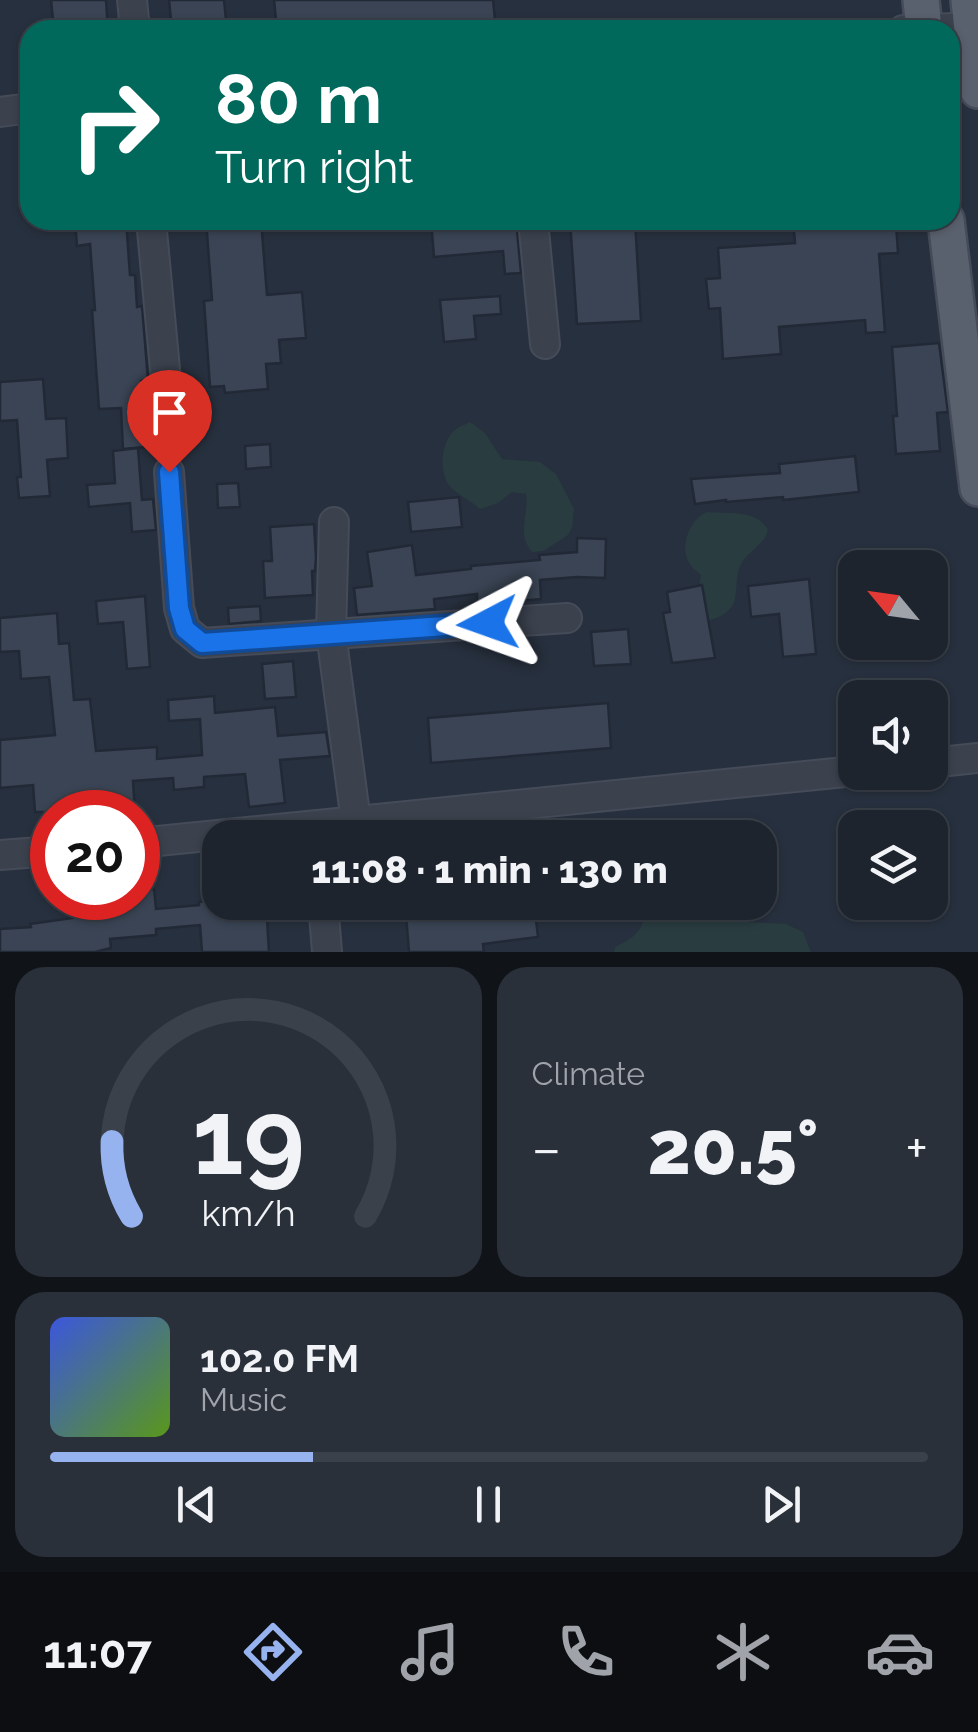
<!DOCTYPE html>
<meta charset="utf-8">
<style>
:root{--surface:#1d242e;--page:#2a303a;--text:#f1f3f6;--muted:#a0a4aa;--line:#3b414a;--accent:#96b3f0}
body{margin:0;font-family:Raleway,sans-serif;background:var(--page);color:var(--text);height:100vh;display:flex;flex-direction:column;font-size:38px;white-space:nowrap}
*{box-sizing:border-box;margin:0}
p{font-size:32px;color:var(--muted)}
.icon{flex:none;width:55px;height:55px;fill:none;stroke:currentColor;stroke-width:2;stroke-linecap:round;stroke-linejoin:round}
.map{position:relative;height:952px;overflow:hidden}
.sheet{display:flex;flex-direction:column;gap:15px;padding:15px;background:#101419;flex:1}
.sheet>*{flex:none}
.banner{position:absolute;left:20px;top:20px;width:940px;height:210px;border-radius:30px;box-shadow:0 2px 8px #0004,0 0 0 2px var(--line);background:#00695c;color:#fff;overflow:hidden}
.needle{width:65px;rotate:299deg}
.buttons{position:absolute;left:838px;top:550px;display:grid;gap:20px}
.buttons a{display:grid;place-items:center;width:110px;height:110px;border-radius:20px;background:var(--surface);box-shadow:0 2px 8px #0004,0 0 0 2px var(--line);font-size:50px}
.speed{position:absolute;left:30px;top:790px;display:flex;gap:20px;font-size:50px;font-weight:700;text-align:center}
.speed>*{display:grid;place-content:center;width:130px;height:130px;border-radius:50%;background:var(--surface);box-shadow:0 2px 8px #0004,0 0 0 2px var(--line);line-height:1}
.speed .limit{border:15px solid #d22;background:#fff;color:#111}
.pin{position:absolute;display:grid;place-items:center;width:85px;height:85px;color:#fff;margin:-102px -42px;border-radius:50% 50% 50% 0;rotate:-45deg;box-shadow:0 0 10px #0007}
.pin .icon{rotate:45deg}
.me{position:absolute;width:110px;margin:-55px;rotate:266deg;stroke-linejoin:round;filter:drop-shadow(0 0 8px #0008)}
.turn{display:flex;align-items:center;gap:35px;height:210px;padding:0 30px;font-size:45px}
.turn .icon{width:130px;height:130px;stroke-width:2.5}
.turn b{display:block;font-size:70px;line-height:85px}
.big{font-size:75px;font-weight:800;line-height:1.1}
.sheet .widget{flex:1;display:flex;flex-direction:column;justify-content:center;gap:15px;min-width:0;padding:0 35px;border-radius:30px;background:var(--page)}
.sheet .dial{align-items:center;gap:0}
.dial svg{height:260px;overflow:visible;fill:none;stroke:var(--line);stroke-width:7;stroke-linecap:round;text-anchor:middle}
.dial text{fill:var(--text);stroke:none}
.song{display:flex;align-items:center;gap:30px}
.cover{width:120px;height:120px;border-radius:15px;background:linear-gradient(135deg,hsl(230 70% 55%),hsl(90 70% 35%))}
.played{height:10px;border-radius:5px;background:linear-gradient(90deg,var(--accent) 30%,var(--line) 30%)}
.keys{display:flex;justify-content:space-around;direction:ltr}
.heat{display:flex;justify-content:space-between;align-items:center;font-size:55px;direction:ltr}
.sheet .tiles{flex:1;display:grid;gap:15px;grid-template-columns:1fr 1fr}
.widget:last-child{grid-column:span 2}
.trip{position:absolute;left:202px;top:820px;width:575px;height:100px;border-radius:30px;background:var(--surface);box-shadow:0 2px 8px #0004,0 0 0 2px var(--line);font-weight:800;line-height:100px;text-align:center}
.dock{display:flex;height:160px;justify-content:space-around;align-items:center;background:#0c0e12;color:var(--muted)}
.dock .icon{width:70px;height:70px}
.dock .on{color:var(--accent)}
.dock b{font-size:45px;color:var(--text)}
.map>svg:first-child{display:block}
</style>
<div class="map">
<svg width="978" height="952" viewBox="0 0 978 952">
<rect width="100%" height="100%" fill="#27303e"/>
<g fill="#293c3f">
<path d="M470,422L485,433L502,459L540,462L556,474L574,509L572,528L567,536L543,551L532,552C516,534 529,515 526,494L512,492L498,503L480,509C471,501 453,492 448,484C439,469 441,441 455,430C459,426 465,425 470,422Z"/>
<path d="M707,512C728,514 757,509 768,530C765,544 751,549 743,561C728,582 750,609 710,620L702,615L698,595L701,575C697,571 692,568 689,563C679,547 690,518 707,512Z"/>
<path d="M647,902L715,903V908L729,921L786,924L803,932L811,952H614L615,947C638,936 645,928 647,902Z"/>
</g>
<g fill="#3a4454" stroke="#222936" stroke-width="2.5">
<path d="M51,0H106L108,30H54Z"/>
<path d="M169,0H224L227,30H172Z"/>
<path d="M274,0H493L496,30H277Z"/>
<path d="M75,220H126L130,275H135L137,307L142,306L148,380L141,381L146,447L123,449L121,408L99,409L92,310H95L90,244L77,246Z"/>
<path d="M206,220H261L267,295L302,292L306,338L279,340L281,363L266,364L268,389L225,393L224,386L210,387L204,301L212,300Z"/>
<path d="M431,220H516L521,273L505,274L503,251L434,257Z"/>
<path d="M570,220H635L641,321L577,324Z"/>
<path d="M793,220H854V226L896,223L898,253L879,254L885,332L866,333L865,320L779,327L781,354L723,359L720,308L709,309L706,279L720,278L718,248L795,243Z"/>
<path d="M500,296L501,314L474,316L476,339L444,342L440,300Z"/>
<path d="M939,343L948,412L937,413L940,451L896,454L893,416H897L892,347Z"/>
<path d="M43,379L46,419L66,418L68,458L47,460L50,496L19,498L17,477H21L17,420L0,421V382Z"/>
<path d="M270,444L271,467L246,469L245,446Z"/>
<path d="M138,448L142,500L153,499L156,530L132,532L130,503L89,507L87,485L115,483L113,451Z"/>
<path d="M855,456L859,492L783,500V497L726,502V500L695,504L691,479L780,473L779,464Z"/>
<path d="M238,483L240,507L218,508L217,484Z"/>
<path d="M459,497L462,527L411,532L408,502Z"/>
<path d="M314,524L316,558L315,571H312L313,595L265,598L263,561H272L270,527Z"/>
<path d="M577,538L606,539L605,578L577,577L540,580L541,599L508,602L509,604L477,607V594L434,599L435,609L357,615L354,588L372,586L367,552L412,545L416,575L471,569V566L540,560L539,555L577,552Z"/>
<path d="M809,579L816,654L783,657L779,614L751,617L748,586Z"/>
<path d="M702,585L715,658L672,663L663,613L670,612L667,592Z"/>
<path d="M145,596L150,667L127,669L123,622L98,624L96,601Z"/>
<path d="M260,606L261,621L229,624L228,608Z"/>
<path d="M57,613L59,644L69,643L74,700L90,699L96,751L157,747V759L202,755L200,719L169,721L168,700L214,696L215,713L275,707L278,736L326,732L330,756L280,760L285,803L249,807L245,774L204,777V787L174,790L173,778L133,781L135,812H35L33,785L0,788V740L55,735L49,677L21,679L19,651L0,652V618Z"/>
<path d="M628,629L631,664L594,666L591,632Z"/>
<path d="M293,661L296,697L265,699L262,664Z"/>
<path d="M608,703L611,748L431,763L428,718Z"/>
<path d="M154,889L156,909L199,905V902L220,900V902H266L269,952H202L200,925L156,929V935L110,939L111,948L95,952H0V929L31,927L30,924L115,912V907L129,906L128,898H138V890Z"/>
<path d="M405,902H512L514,914L535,911L538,937L483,944L484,952H409Z"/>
</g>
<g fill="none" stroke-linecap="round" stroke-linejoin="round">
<defs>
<g id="minor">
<path d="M132,0L135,30"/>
<path d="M903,30L978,27"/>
<path d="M0,112L30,108"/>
<path d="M151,220L169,412"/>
<path d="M533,220L545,344"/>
<path d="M169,472L179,608L185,629L202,643L567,618"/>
<path d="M334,522L331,633L356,822"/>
<path d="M930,763L978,758"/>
<path d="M138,843L855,771"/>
<path d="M0,855L52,851"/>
<path d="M323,902L327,952"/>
</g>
<g id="major">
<path d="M921,0L924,30"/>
<path d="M969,0L978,90"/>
<path d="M946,220L978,488"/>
</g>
</defs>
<use href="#minor" stroke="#454b58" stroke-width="32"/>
<use href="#major" stroke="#454b58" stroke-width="40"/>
<use href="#minor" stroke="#3b424e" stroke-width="28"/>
<use href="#major" stroke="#5a616e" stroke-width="35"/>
</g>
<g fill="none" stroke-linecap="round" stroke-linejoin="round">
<defs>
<path id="route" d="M169,472L179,608L185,629L202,643L488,623"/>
</defs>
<use href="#route" stroke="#114b97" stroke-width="25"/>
<use href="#route" stroke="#1a73e8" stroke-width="18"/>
</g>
</svg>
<div class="buttons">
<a><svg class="needle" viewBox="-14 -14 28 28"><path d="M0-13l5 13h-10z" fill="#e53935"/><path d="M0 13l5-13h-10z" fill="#a0a4aa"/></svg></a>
<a><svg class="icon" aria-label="sound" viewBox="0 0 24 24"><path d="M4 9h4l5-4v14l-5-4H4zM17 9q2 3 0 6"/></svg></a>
<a><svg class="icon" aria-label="layers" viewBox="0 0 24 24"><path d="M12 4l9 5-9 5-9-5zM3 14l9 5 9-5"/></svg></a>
</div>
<div class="speed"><div class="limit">20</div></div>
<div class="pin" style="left:169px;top:472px;background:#d93025"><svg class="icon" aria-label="arrive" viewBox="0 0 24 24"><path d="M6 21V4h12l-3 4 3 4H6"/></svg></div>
<svg class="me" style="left:488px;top:623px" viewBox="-20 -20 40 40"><path d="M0-17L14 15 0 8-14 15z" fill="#1a73e8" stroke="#fff" stroke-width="4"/></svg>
<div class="trip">11:08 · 1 min · 130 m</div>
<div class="banner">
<div class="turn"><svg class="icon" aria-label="right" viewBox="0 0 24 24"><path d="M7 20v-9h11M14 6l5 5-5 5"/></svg><div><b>80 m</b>Turn right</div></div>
</div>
</div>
<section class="sheet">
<div class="tiles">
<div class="widget dial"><svg viewBox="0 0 100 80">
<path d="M14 69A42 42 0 1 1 86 69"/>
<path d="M14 69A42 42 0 0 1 8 46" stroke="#96b3f0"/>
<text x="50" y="56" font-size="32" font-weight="700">19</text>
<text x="50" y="72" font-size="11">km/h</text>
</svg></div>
<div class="widget"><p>Climate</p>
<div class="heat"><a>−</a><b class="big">20.5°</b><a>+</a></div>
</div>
<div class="widget">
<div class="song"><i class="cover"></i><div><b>102.0 FM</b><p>Music</p></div></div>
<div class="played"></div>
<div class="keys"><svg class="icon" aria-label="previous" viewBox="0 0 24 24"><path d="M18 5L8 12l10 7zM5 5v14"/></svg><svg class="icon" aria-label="pause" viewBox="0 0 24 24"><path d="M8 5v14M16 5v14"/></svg><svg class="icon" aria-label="next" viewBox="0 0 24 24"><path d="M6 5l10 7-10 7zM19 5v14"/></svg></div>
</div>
</div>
</section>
<nav class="dock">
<b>11:07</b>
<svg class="icon on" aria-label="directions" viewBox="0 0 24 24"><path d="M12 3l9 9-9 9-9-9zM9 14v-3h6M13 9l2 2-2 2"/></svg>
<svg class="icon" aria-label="music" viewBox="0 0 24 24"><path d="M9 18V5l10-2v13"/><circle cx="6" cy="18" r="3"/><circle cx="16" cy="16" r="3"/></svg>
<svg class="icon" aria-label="phone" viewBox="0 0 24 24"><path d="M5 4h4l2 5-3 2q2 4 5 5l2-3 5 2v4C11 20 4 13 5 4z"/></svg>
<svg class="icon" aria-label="climate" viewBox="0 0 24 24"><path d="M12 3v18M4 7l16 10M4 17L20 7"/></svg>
<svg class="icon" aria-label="car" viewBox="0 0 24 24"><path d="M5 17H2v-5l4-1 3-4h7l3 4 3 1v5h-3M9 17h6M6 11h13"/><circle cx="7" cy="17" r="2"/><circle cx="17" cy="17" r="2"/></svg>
</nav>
